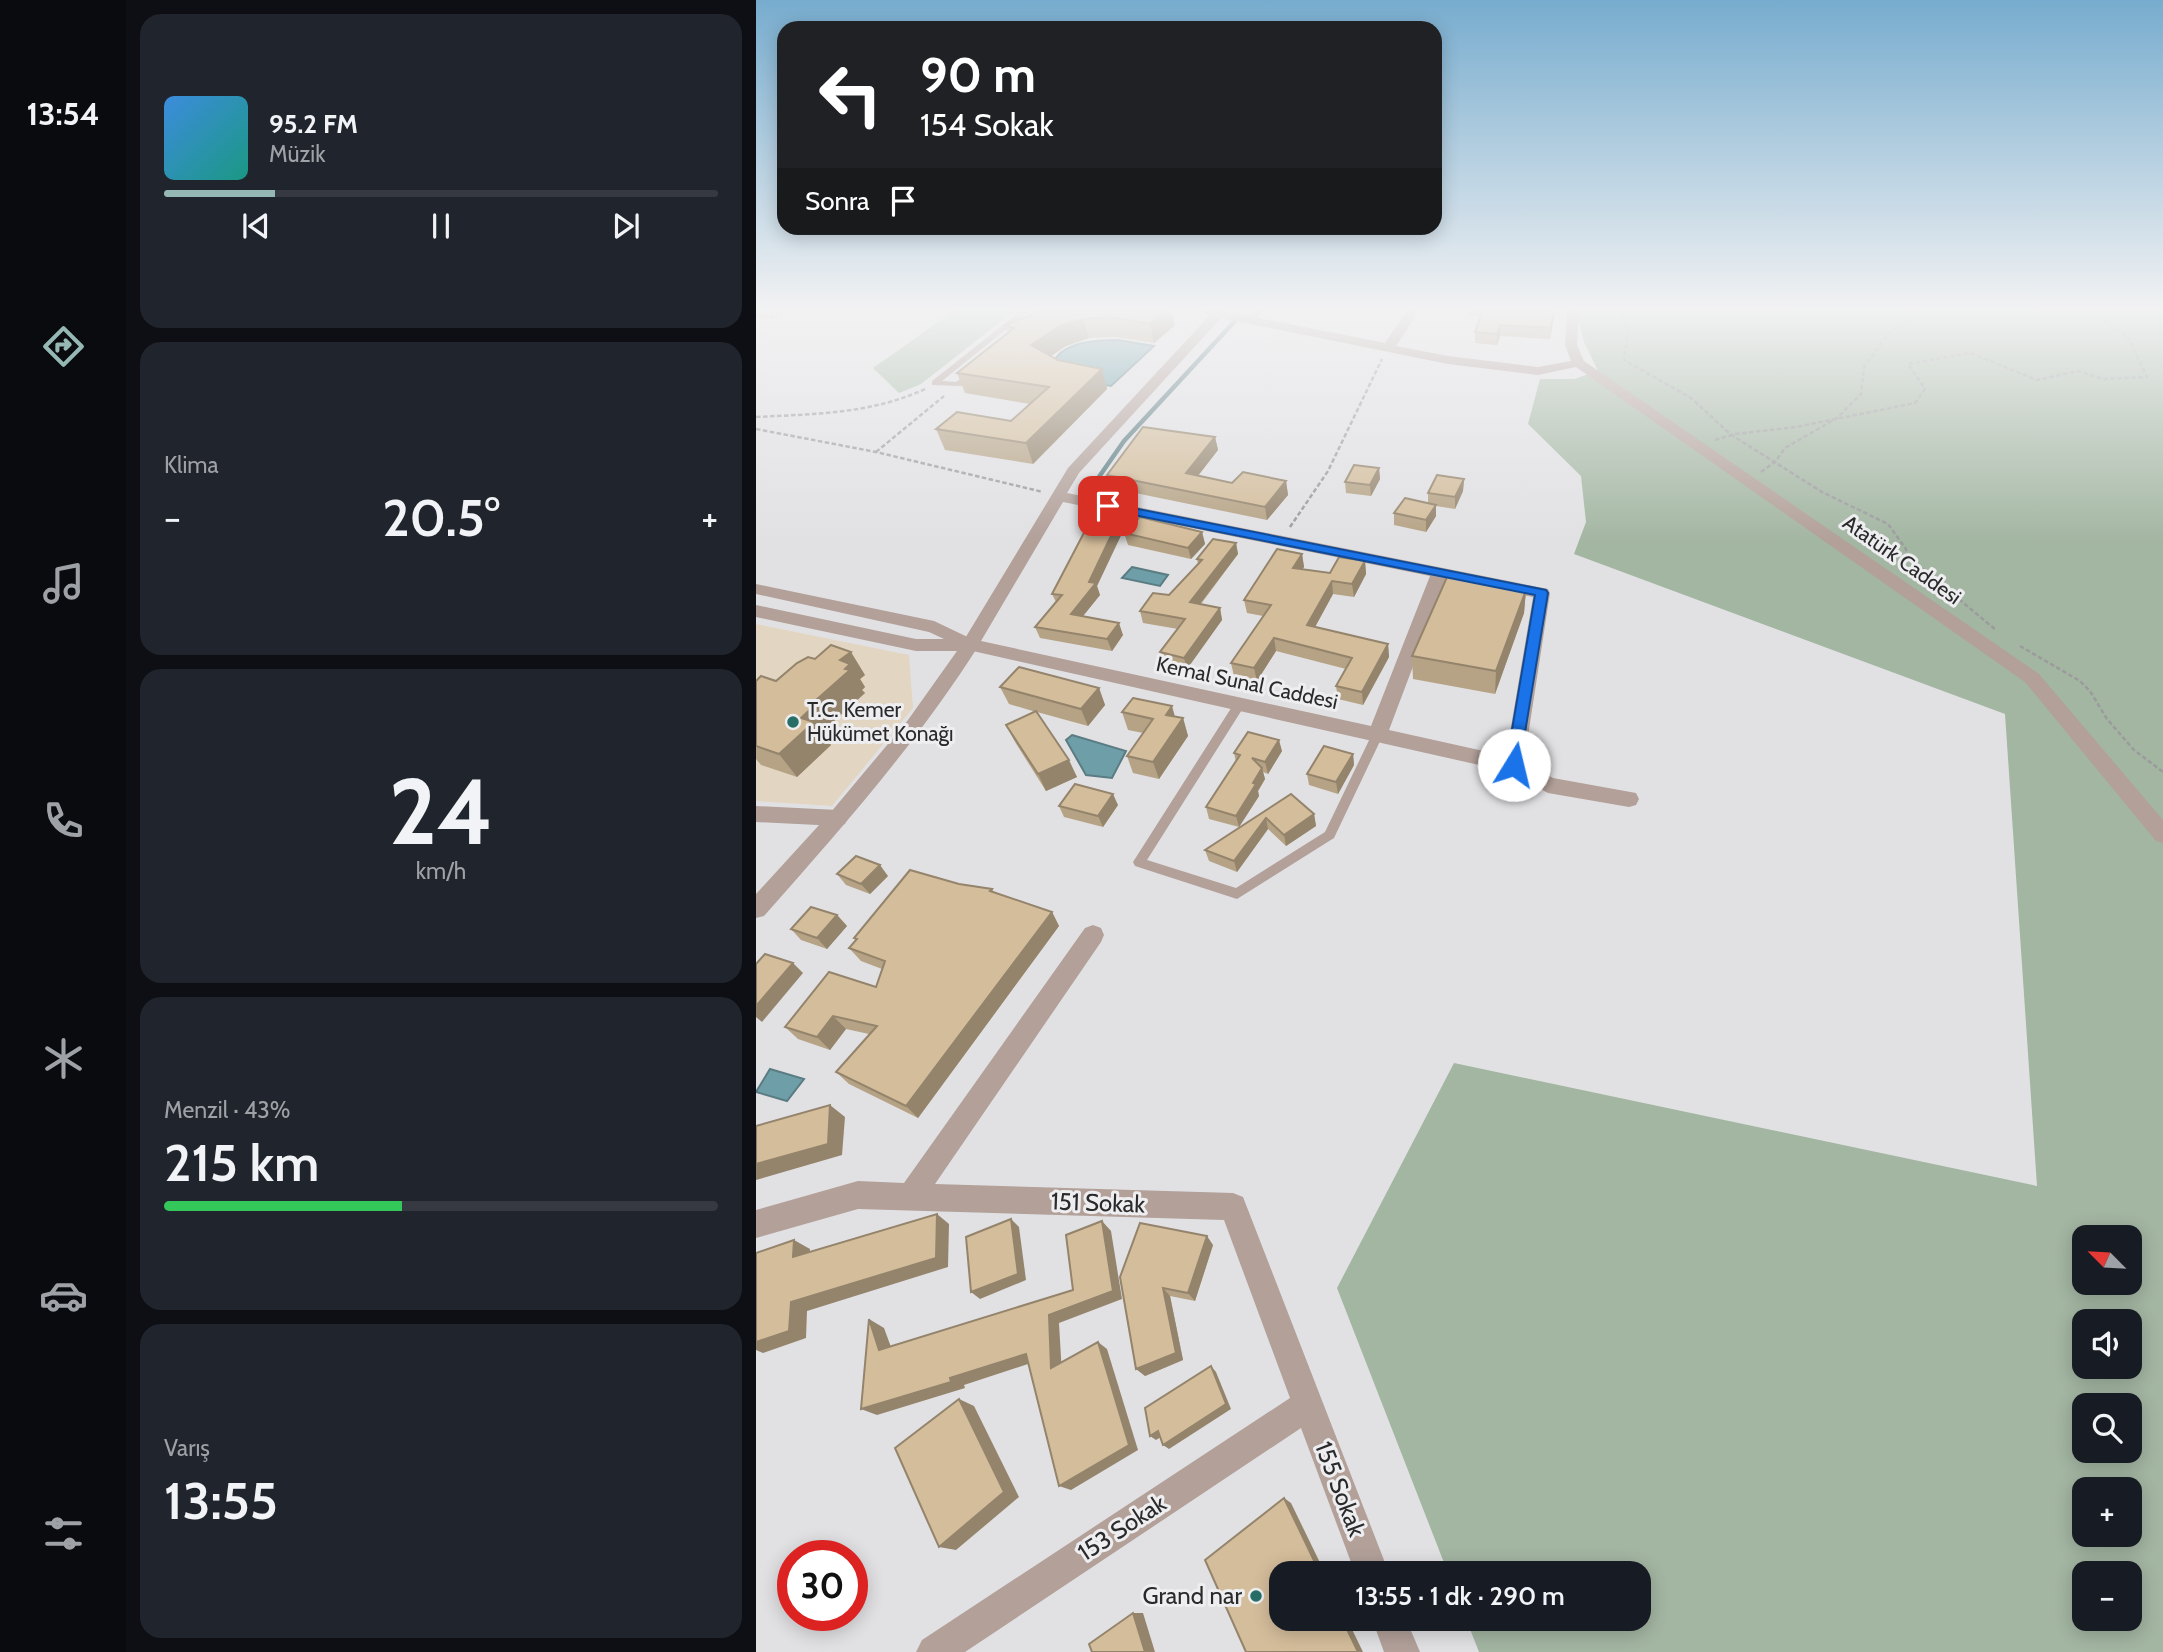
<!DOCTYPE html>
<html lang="tr">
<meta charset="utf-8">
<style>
:root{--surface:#171b24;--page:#20242c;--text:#f1f3f6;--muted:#9ea1a6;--line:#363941;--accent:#96b8b5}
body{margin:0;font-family:Cabin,sans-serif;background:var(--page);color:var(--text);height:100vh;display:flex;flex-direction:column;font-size:26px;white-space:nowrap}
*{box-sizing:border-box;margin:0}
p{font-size:23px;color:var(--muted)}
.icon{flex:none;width:38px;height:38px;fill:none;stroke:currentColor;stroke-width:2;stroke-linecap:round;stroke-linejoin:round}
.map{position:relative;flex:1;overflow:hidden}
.side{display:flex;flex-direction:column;gap:14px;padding:14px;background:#0d0f14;width:630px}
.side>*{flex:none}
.top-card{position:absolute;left:21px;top:21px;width:665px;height:214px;border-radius:21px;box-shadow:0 4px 18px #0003;background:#202124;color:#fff;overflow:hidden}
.needle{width:46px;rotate:294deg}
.buttons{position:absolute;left:1316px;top:1225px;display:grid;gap:14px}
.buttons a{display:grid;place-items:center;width:70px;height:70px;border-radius:14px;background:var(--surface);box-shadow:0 4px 18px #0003;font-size:35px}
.speed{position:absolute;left:21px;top:1540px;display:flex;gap:14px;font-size:35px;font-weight:700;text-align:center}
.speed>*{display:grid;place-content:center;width:91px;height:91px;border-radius:50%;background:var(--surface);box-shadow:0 4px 18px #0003;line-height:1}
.speed .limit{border:10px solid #d22;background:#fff;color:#111}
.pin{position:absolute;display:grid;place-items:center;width:60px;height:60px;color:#fff;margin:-30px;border-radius:14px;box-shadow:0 4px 10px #0006}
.me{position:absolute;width:77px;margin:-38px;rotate:9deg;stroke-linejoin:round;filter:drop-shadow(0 0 5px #0008)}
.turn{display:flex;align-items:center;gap:24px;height:147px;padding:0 28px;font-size:32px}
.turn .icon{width:91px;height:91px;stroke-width:2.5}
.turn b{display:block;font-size:49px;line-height:60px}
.then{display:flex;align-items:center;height:66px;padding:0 28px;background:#0003;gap:14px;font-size:26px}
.big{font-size:52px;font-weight:600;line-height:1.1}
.side .widget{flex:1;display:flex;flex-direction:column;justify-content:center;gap:10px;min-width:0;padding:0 24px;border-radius:21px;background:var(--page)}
.side .dial{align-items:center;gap:0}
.dial b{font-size:91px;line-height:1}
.song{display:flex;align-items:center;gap:21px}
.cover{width:84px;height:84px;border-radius:10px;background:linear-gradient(135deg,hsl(210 70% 55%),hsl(170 70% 35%))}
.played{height:7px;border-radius:4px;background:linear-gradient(90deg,var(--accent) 20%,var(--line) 20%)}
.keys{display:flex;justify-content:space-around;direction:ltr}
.heat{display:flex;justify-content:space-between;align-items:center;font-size:38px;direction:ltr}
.charge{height:10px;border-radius:5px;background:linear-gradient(90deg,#34c759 43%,var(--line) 0)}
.trip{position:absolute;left:513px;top:1561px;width:382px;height:70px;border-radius:21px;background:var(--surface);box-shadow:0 4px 18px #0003;font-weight:600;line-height:70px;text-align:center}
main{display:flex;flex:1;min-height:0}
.tab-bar{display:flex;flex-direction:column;width:126px;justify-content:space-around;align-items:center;background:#090b0e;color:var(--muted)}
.tab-bar .icon{width:49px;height:49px}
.tab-bar .current{color:var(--accent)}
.tab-bar b{font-size:32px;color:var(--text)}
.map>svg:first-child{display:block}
</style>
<main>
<nav class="tab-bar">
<b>13:54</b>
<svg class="icon current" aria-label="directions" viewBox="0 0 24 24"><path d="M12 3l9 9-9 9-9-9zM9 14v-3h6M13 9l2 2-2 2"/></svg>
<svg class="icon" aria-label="music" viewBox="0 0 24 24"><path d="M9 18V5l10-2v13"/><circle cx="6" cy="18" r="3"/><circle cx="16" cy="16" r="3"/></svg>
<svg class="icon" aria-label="phone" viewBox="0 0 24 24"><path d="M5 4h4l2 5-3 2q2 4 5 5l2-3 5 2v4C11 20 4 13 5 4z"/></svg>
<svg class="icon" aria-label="climate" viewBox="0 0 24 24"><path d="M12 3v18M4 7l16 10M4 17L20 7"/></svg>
<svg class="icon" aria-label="car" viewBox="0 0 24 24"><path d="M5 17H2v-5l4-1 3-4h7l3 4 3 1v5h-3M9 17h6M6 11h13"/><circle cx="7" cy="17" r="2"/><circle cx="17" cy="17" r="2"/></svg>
<svg class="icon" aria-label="filters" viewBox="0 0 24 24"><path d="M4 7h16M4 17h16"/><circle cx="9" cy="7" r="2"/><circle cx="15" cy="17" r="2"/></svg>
</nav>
<section class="side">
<div class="widget">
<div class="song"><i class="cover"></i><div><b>95.2 FM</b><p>Müzik</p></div></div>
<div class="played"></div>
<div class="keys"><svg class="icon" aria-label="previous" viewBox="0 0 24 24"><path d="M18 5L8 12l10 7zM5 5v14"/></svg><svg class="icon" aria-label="pause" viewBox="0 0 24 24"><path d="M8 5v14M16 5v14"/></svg><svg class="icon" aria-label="next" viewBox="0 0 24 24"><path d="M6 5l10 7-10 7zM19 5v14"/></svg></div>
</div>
<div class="widget"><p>Klima</p>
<div class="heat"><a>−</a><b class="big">20.5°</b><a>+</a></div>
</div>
<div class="widget dial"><b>24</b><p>km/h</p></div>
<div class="widget"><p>Menzil · 43%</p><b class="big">215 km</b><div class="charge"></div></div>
<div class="widget"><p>Varış</p><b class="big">13:55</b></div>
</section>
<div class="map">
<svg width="1407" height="1652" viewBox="0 0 1407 1652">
<rect width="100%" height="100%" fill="#e1e1e4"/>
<path fill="#e2d6c2" d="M0,624L153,655L157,708L76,806L0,801Z"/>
<g fill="#a3b6a2" fill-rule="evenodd">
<path d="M198,311H258L165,384L143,393L117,368Z"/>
<path d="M820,311H1407V1652H723L710,1619H882V1573H692L581,1288L698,1063L1281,1186L1249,714L818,554L830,522L825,476L772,424L784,379H818L842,371L828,342ZM1328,1237H1374V1283H1328ZM1328,1321H1374V1367H1328ZM1328,1405H1374V1451H1328ZM1328,1489H1374V1535H1328ZM1328,1573H1374V1619H1328Z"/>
</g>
<g fill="#6e9fa8" stroke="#5a7c82" stroke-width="2">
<path d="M362,340L398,346L355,386L329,382L298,361C309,341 342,340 362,340Z"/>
<path d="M376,567L412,575L404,586L366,578Z"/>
<path d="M316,735L370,751L356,778L330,775L310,740Z"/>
<path d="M14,1069L48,1079L31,1101L0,1092Z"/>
</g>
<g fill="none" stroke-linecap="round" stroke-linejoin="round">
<path stroke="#5a7c82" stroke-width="4.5" d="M338,484L368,441L479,321"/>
<g stroke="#9b9b9d" stroke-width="2.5" stroke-dasharray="4.5 2.5" stroke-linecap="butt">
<path d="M869,311L866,315L872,332L868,360L935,398L974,434L1066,492L1132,524L1150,549L1151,556L1240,630"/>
<path d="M0,315L17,317L30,311"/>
<path d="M0,417C58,414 115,414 169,389"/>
<path d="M0,429L120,452L287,492"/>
<path d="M959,440L979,434L1040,427L1159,403L1169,389L1152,364L1214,353L1281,380L1322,371L1347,379L1391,377L1373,339L1337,311"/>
<path d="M120,452L188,396"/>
<path d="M1005,472L1019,462L1029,448L1081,418L1105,394L1108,367L1132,334L1156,318L1160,311"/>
<path d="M534,527L572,471L626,359"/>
<path d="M1264,646L1324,681L1334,691L1351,719L1378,750L1407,772"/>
</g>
<g fill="#b2a099" fill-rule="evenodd">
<path d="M265,311H273L186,381L200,382L217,370H220V374L205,386L176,385V381Z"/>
<path d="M500,311H508L497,321H491V317Z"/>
<path d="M483,701L489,705L391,860L480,888L569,832L617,732H625L627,735L578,838L481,899L379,866L377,862L479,702Z"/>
</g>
<g fill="#b2a099" fill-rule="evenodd">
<path d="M445,311H467L629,343L651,311H663L640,346L692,356L782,367L815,361L809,345L811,311H823L821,345L828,361L1283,674L1407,820V843L1400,841L1269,682L820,367L782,375L692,364L465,318L323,473L311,493L792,589L794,593L768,762L797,778L880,793L883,799L880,805L873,807L792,793L759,775L750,778L743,776L741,769L208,649L205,645L312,468L454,315ZM307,502L674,576L615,726L225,641ZM690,579L777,597L750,756L633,730Z"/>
<path d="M0,806L82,810L89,812L92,818L89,824L82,826L0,822Z"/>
<path d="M337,925L345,928L348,935L345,942L179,1184L477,1193L487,1197L633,1573H599L545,1428L209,1652H160L166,1640L534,1398L468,1220L102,1209L0,1238V1210L102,1181L148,1183L329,928Z"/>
<path d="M616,1619H650L664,1652H628Z"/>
</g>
<path fill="#b2a099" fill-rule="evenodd" d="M0,584L178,621L220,641L223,645C161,743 85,829 8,916L0,918V894L75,812L152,720L201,651H160L0,617V605L160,639H188L173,632L0,594Z"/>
</g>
<g fill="#b6a385">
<path d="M282,311H415L419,325L398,343L359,337L333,338L310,346L295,356L302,360L346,369L351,389L277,464L189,450L180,429L255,421L274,404L209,393L201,373L252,333L249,325L278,314Z"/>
<path d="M706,311H799L794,339L744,336L741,345L719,343V332L725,316L712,315V311Z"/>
<path d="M459,437L462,450L442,476L476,483L530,481L532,495L511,520L355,488L351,475Z"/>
<path d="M623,468L624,479L615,496L590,493L589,482Z"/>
<path d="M708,479L707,491L699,509L680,506V516L670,532L638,525V513L672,503V493Z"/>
<path d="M364,517L368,529L341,586L344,595L327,616L367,635L356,651L284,638L279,627L300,602L296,594L328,532L326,526Z"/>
<path d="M446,532L449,544L435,559L372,545L368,533Z"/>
<path d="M480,543L482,554L445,604L464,608L466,620L431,669L408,664L404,652L422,629L387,623L384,611L413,595L442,564L441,559Z"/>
<path d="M546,554L548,567L546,569L574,573L609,561L610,574L598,597L577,594L559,627L632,644L633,657L607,705L582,699L580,686L590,669L520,651L501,681L478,676L475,663L507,616L491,613L488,600Z"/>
<path d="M770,590L768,613L739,694L657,679L656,656Z"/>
<path d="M109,675L104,679L109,687L106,690L109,693L78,721L79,724L68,735L75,745L41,777L5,765L0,759V681H20Z"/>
<path d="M244,687L343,688L349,705L332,726L281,712L321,777L290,791L259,742L250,725L280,712L253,704Z"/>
<path d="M366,712L419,717L427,718L432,736L403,779L377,773L371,756L387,733L372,730Z"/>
<path d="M526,751L512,774L507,772L509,779L502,791L503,796L483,827L453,819L450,807L480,762L478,753Z"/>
<path d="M597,754L598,765L582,794L553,785L551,774Z"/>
<path d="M535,794L558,814L560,826L530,846L512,829L481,872L453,861L449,850Z"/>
<path d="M362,805L347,827L308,817L303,806Z"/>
<path d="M81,874L132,876L114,894L90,885Z"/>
<path d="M203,884L236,889L238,892L296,912L303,926L162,1118L93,1084L80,1072L113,1034L90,1029L74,1050L42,1039L29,1027L120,987L126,969L105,961L93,948L100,940L98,938Z"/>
<path d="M81,915L91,926L71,949L45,940L35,929Z"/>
<path d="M457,1245L439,1301L414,1296L427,1360L389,1376L364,1277Z"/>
</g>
<g fill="#94846c">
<path d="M408,311H415L419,325L398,343L394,324Z"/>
<path d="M798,311H799L794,339L795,328Z"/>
<path d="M327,319L333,338L310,346L282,365L275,345L304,326Z"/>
<path d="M744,325V336L741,345V334Z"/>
<path d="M346,369L351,389L277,464L270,443Z"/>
<path d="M459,437L462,450L433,487L430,473Z"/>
<path d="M623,468L624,479L615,496L614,485Z"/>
<path d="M708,479L707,491L699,509V497Z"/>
<path d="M530,481L532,495L511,520L509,507Z"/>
<path d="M680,505V516L670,532V520Z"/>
<path d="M364,517L368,529L341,586L344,595L319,626L315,614L333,582Z"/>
<path d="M446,532L449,544L435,559L432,548Z"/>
<path d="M480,543L482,554L437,613L434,602Z"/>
<path d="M546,554L548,567L539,581L537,568Z"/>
<path d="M609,561L610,574L598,597L596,584Z"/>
<path d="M576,581L577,594L553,638L551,625Z"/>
<path d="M770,590L768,613L739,694L740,671Z"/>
<path d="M464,608L466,620L431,669L428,658Z"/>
<path d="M363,623L367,635L356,651L351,639Z"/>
<path d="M518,638L520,651L501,681L498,668Z"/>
<path d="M632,644L633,657L607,705L606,692Z"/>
<path d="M95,652L109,675L104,679L109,687L106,690L109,693L78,721L79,724L68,735L75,745L41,777L23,754L45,718L60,700L84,660Z"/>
<path d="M343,688L349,705L332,726L325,709Z"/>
<path d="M416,706L421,724L410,715Z"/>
<path d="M427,718L432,736L403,779L397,762Z"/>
<path d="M523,740L526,751L512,774L509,762Z"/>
<path d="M597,754L598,765L582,794L580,782Z"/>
<path d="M313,760L321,777L290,791L282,774Z"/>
<path d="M506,768L509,779L502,791L503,796L483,827L480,816L497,783Z"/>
<path d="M357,794L362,805L347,827L342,816Z"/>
<path d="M558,814L560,826L530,846L528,835Z"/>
<path d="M510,818L512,829L481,872L478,861Z"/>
<path d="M124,865L132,876L114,894L105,884Z"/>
<path d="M296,912L303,926L162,1118L150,1106Z"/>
<path d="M81,915L91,926L71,949L61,938Z"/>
<path d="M37,963L47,973L6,1022L0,1017V1006Z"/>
<path d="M77,1016L90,1029L74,1050L61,1037Z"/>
<path d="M74,1105L89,1117L86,1155L0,1180V1164Z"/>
<path d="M181,1214L193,1224L192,1267L51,1311L50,1338L7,1353L0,1350V1342L35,1302Z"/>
<path d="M255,1219L263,1227L270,1280L224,1299L215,1292Z"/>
<path d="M346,1221L355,1231L366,1299L303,1323L306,1375L295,1368L293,1315L357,1291Z"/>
<path d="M451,1236L457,1245L439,1301L432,1293Z"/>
<path d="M38,1240L54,1249L53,1266L37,1257Z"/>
<path d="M407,1288L414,1296L427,1360L389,1376L380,1369Z"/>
<path d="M113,1319L128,1328L139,1358L123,1350Z"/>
<path d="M342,1342L351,1349L382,1450L315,1490L303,1486Z"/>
<path d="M270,1354L281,1361L208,1385L209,1388L121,1415L105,1409L194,1378Z"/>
<path d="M455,1366L460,1372L475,1409L413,1449L407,1445Z"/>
<path d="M203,1399L218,1406L263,1497L200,1550L183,1547Z"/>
<path d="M402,1431L408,1435L400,1440L394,1436Z"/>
<path d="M528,1498L535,1503L569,1573H564Z"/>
<path d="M377,1613H387L399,1652H389Z"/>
<path d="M586,1619H591L607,1652H602Z"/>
</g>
<g fill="#d4bd9b" stroke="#94846c" stroke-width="2">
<path d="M282,311H408L394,324L353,317L327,319L304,326L275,345L302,360L346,369L270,443L180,429L201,412L255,421L293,387L201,373L258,328L249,325L278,314Z"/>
<path d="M727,311H798L795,328L744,325L741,334L719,332Z"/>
<path d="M387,427L459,437L430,473L476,483L487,472L530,481L509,507L351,475Z"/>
<path d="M598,465L623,468L614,485L589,482Z"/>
<path d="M681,475L708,479L699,497L672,493Z"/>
<path d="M649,498L680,505L670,520L638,513Z"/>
<path d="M341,512L364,517L333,582L340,583L315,614L363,623L351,639L279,627L306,595L296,594L331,527L326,526Z"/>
<path d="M384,517L446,532L432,548L368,533Z"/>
<path d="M457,539L480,543L434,602L464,608L428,658L404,652L429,619L384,611L397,593L413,595L446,560L441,559Z"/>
<path d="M521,549L546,554L537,568L574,573L583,557L609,561L596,584L576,581L551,625L632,644L606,692L580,686L596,658L518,638L498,668L475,663L515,605L488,600Z"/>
<path d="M691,577L770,590L740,671L656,656Z"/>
<path d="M75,645L95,652L84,660L94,664L89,669L94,670L60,700L63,701L45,718L58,722L23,754L0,746V681L5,676L20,681L41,663L52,657L59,659Z"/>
<path d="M263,667L343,688L325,709L244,687Z"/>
<path d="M377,698L416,706L410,715L427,718L397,762L371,756L397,719L366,712Z"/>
<path d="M280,711L313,760L282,774L250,725Z"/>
<path d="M492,732L523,740L509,762L496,758L506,768L497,783L500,784L480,816L450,807L484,755L478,753Z"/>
<path d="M568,746L597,754L580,782L551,774Z"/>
<path d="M319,784L357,794L342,816L303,806Z"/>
<path d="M535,794L558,814L528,835L510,818L478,861L449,850Z"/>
<path d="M100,856L124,865L105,884L81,874Z"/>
<path d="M154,870L203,884L236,889L234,891L296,912L150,1106L80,1072L121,1026L77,1016L61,1037L29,1027L73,972L120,987L129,961L93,948L101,939L98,938Z"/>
<path d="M55,907L81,915L61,938L35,929Z"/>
<path d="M9,954L37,963L0,1006V964Z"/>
<path d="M74,1105L72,1144L0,1164V1126Z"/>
<path d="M181,1214L180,1258L35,1302L33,1331L0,1342V1253L38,1240L37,1257Z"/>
<path d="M255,1219L262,1274L215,1292L210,1237Z"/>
<path d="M346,1221L357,1291L293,1315L295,1368L342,1342L373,1445L303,1486L270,1354L194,1378L195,1382L105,1409L113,1319L123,1350L317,1290L310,1235Z"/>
<path d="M384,1223L451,1236L432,1293L407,1288L420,1353L380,1369L364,1277Z"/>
<path d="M455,1366L470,1404L407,1445L402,1431L394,1436L389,1408Z"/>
<path d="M203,1399L248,1492L183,1547L139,1448Z"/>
<path d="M528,1498L564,1573H525V1619H586L602,1652H490L449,1560Z"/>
<path d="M377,1613L389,1652H336L333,1644Z"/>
</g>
<linearGradient id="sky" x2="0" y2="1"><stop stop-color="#77acce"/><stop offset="0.57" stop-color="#f2f2f3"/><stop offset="1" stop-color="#f2f2f3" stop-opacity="0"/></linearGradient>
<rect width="1407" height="542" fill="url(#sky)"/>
<path fill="#1a73e8" stroke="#114b97" stroke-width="2" d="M352,503L790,590L792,593L763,769L758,771L750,765L779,595L348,509L346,506Z"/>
<g fill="#276f66" stroke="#eeeef1" stroke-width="2.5">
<circle cx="37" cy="722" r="7"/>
<circle cx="500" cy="1596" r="7"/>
</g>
<g text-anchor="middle" stroke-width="6" stroke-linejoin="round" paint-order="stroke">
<g font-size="21" fill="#2a2a2b" stroke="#eeeef1">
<text transform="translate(1146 560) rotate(35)" y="7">Atatürk Caddesi</text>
<text transform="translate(491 683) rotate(12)" y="7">Kemal Sunal Caddesi</text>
</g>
<g font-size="21" fill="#2a2a2b" stroke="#eeeef1" text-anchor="start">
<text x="51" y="717">T.C. Kemer<tspan x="51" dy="24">Hükümet Konağı</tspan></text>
</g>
<g font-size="24" fill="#2a2a2b" stroke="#eeeef1">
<text transform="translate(342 1203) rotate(2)" y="8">151 Sokak</text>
<text transform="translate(584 1489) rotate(69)" y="8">155 Sokak</text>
<text transform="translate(366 1528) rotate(-33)" y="8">153 Sokak</text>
</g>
<g font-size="24" fill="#2a2a2b" stroke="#eeeef1" text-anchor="end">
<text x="486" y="1604">Grand nar</text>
</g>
</g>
</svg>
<div class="buttons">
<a><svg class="needle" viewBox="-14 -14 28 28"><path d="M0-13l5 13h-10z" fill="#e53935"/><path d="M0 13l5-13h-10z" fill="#9ea1a6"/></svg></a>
<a><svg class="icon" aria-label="sound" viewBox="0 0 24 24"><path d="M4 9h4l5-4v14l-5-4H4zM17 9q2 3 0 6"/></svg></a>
<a><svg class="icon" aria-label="search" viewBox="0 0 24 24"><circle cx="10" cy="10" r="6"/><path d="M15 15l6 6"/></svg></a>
<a>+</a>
<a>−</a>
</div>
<div class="speed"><div class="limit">30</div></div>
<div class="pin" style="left:352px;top:506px;background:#d93025"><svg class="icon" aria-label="arrive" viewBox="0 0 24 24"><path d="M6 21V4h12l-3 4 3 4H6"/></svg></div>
<svg class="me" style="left:758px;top:765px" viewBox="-20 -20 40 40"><circle r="19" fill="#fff"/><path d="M0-13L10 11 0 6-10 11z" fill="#1a73e8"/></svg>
<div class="trip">13:55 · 1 dk · 290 m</div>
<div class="top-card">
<div class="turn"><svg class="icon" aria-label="left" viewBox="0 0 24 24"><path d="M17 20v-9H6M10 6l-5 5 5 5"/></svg><div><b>90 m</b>154 Sokak</div></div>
<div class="then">Sonra<svg class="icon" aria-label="arrive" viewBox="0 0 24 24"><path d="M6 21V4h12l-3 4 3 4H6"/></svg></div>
</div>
</div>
</main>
